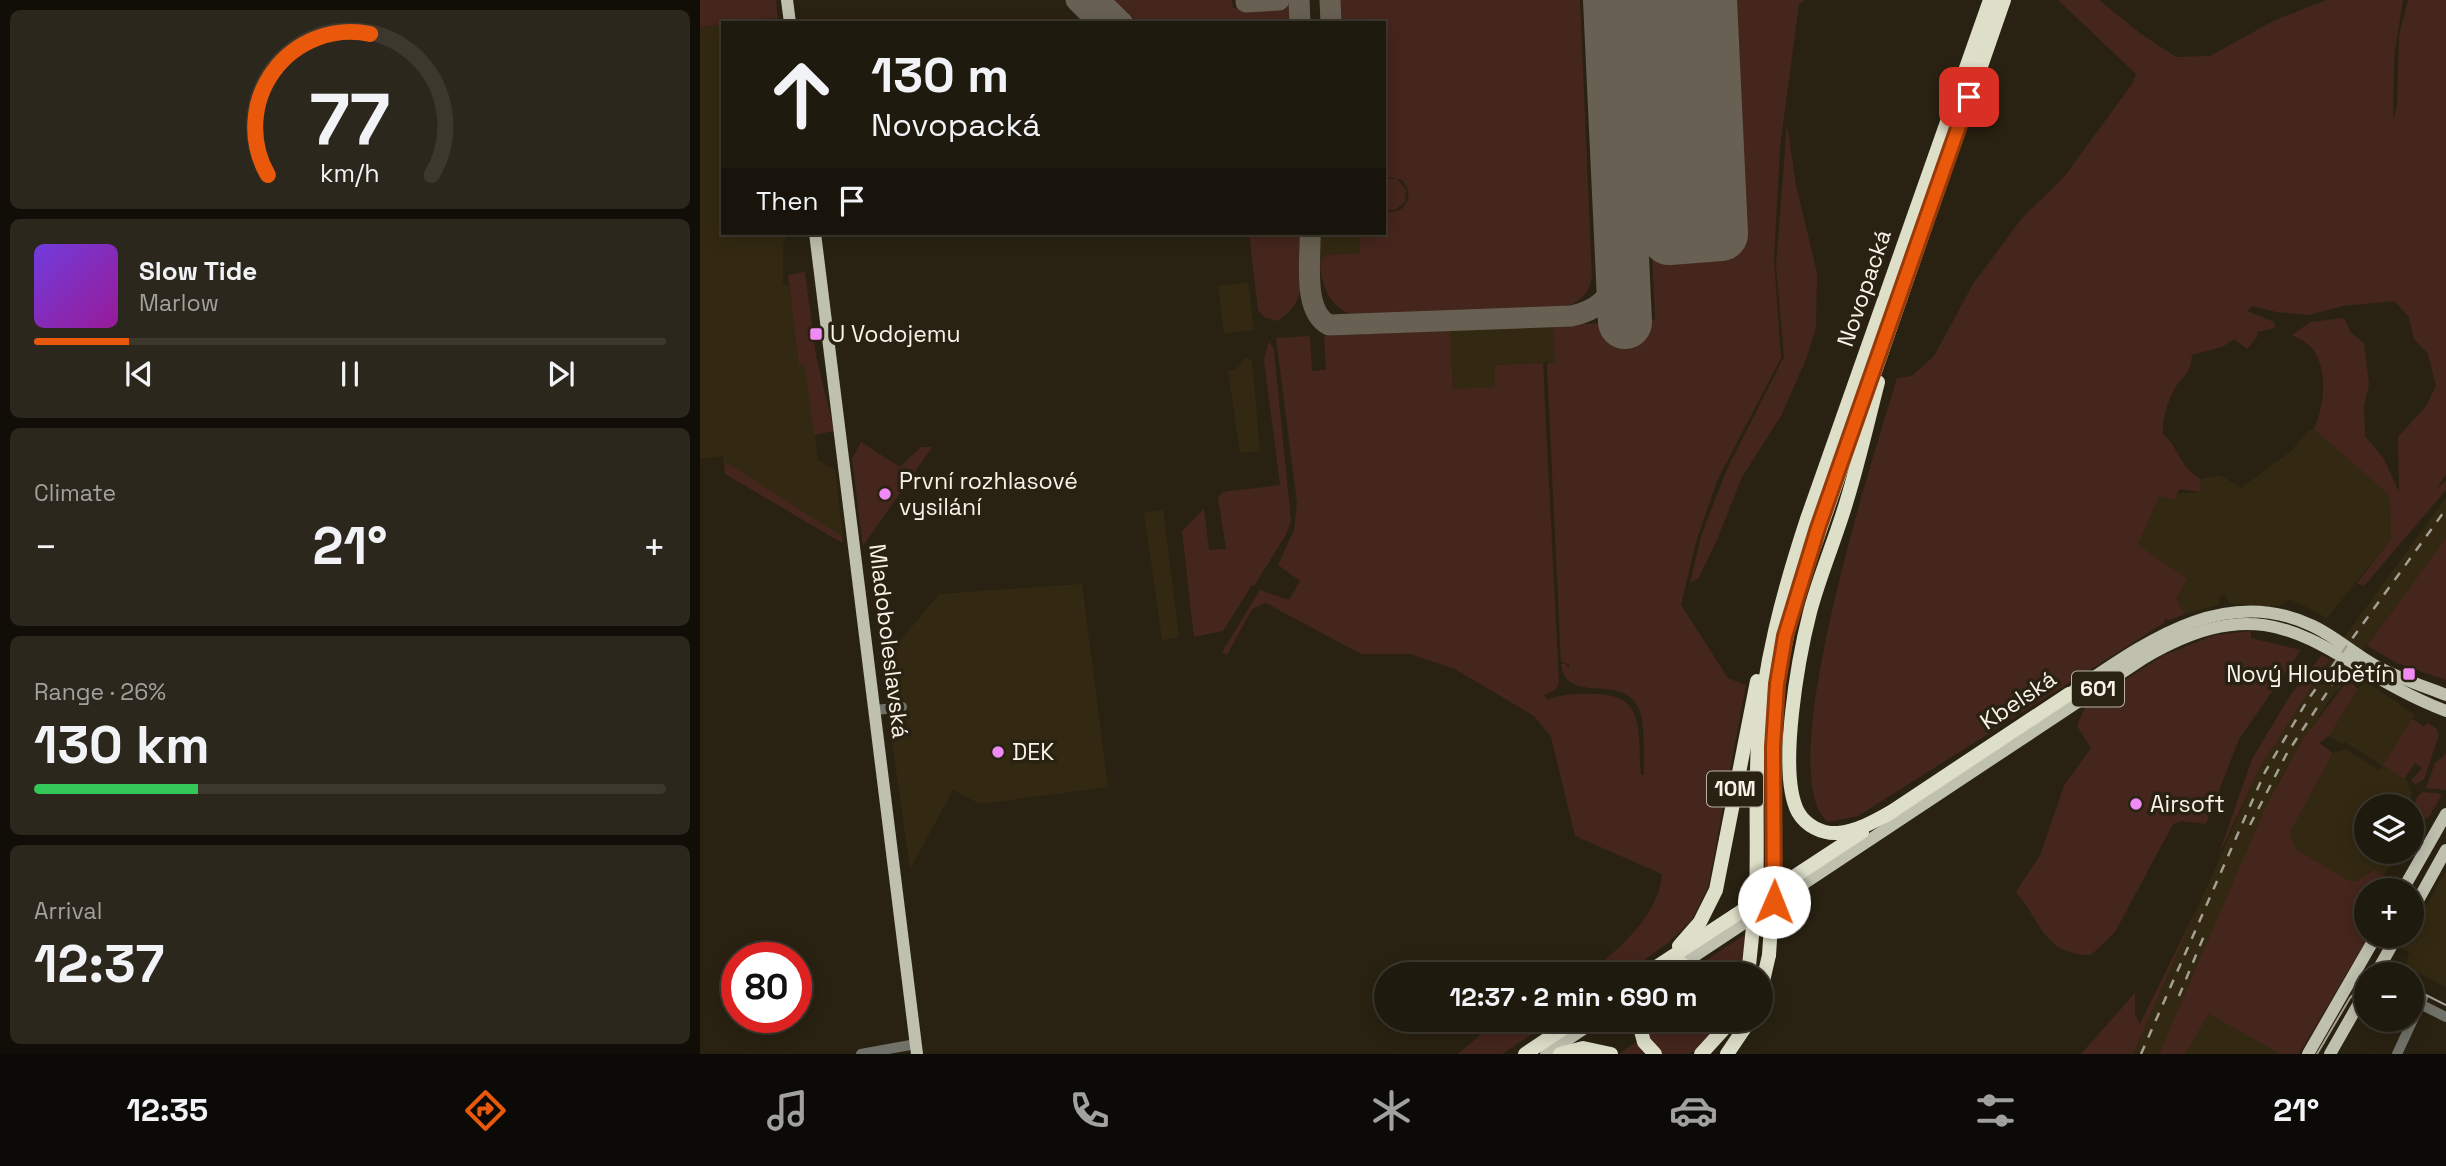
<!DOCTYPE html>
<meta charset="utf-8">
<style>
:root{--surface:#1f1a0e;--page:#2c271c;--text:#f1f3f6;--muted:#a1a19e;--line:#3c382e;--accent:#ea580c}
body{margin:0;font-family:"Space Grotesk",sans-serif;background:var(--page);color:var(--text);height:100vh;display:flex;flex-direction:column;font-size:26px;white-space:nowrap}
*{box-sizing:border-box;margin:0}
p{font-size:23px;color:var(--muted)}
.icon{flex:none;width:38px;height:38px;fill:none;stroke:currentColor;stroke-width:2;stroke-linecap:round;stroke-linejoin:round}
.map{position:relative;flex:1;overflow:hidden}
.side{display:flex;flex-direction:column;gap:10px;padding:10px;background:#110e08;width:700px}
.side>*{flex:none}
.banner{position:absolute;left:21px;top:21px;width:665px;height:214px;border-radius:0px;box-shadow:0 4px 18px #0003,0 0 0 2px var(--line);background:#1f1a0e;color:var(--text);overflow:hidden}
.tools{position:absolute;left:1654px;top:794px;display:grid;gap:14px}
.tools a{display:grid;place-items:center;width:70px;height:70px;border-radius:50%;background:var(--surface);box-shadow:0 4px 18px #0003,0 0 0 2px var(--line);font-size:35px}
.speed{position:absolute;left:21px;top:942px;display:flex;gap:14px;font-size:35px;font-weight:700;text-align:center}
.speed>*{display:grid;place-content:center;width:91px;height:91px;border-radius:50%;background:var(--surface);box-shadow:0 4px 18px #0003,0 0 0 2px var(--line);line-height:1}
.speed .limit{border:10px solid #d22;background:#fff;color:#111}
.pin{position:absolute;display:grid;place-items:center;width:60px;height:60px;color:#fff;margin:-30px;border-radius:14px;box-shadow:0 4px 10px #0006}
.me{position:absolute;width:77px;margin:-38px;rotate:1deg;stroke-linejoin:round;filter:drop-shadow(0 0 5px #0008)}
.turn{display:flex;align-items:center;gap:24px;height:147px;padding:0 35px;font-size:32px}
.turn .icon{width:91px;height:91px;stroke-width:2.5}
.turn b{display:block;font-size:49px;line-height:60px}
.then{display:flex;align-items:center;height:66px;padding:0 35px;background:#0003;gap:14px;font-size:26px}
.big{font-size:52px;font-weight:600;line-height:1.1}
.side .card{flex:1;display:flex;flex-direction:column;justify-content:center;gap:10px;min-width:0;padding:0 24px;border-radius:10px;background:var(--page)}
.side .dial{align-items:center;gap:0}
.dial svg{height:182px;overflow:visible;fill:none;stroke:var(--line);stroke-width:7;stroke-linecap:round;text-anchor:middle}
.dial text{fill:var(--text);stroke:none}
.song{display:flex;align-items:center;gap:21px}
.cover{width:84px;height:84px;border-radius:10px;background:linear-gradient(135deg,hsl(260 70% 55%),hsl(300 70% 35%))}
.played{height:7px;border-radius:4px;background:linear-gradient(90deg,var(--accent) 15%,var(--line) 15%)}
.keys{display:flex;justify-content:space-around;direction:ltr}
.heat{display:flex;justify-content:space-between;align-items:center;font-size:38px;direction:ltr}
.charge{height:10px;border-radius:5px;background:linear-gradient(90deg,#34c759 26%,var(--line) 0)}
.trip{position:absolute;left:674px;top:962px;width:399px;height:70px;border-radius:35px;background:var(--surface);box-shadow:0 4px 18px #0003,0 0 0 2px var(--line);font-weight:600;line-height:70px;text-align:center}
.tab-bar{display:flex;height:112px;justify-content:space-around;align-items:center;background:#0c0a06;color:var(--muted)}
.tab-bar .icon{width:49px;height:49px}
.tab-bar .selected{color:var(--accent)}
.tab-bar b{font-size:32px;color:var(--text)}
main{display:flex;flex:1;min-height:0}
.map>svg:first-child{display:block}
</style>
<main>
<section class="side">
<div class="card dial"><svg viewBox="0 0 100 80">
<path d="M14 69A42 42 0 1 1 86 69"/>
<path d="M14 69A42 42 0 0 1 59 7" stroke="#ea580c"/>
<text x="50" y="56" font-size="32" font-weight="700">77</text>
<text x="50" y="72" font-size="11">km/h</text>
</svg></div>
<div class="card">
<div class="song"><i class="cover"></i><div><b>Slow Tide</b><p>Marlow</p></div></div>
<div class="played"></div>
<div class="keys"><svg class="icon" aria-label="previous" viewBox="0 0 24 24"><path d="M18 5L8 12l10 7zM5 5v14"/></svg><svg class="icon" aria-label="pause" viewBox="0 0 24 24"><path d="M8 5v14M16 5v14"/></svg><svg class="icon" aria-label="next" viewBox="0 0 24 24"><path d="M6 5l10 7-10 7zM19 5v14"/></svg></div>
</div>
<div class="card"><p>Climate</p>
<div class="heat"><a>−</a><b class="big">21°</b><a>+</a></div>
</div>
<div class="card"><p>Range · 26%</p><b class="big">130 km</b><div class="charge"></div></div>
<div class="card"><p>Arrival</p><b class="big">12:37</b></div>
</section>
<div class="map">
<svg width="1746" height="1054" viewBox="0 0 1746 1054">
<rect width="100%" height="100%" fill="#292212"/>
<g fill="#332912">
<path d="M23,24V233H89L83,244V285H89L99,365H105L118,460L135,470L143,537L29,464L24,465L23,456L0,459V27Z"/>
<path d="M618,233L625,237L659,236L660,253L626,255L620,261Z"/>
<path d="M548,282L554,330L524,334L518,286Z"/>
<path d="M853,326L855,362L795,365L796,387L753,389L750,330Z"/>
<path d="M546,357L552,361L560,451L540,453L528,371L536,370Z"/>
<path d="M1614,429L1690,496L1691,539L1627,618L1590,599L1579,606L1530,604L1525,594L1520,597L1518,605L1485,614L1438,545L1459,495L1501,492V479L1520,475L1541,488L1590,452L1609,430Z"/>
<path d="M1746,498V538L1644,677L1648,680L1627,703L1579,780L1459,1054H1433L1559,769L1614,679Z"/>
<path d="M463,510L479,637L462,640L444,513Z"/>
<path d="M382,584L408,787L280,804L253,790L210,869L181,664L239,594Z"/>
<path d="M1664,680L1715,715L1683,765L1707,781L1712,794L1709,807H1666V852H1691L1686,858L1693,863L1682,877L1674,870L1658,881H1650L1597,850L1589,834L1633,753L1645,749L1679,770L1683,766L1645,742L1643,744L1629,736Z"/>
<path d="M1746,871V987L1706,967L1709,952L1701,948L1708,936H1712V930Z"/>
<path d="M1509,1014L1580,1054H1485Z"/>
</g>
<g fill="#45261d">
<path d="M0,0H76L78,23L74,18L0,27Z"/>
<path d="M414,0H532L533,8L589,3L590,23H439Z"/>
<path d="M633,0H880L892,277C889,293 881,301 866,307L658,317C631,309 621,288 620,261L626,255L660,253L659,236L625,237L620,233H684V213L700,210C711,201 711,190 702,180L684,176V23H634Z"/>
<path d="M941,0H1105L1099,4L1080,147L1074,259L1081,358L1017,481L996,542L981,605L1028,678L1046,685L1008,888L991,921L968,943L923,975H886C916,952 960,915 962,874L875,836L851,737L834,716L755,669L710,654H661L566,603L552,609L527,655L522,652L560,590L589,600L600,581L578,565L594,530L597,503L576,338L610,336L612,371L626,370L624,336L750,330L753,389L795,387V365L843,363L859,684L855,690L844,695L847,700C863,694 873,694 889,694C948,692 937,730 941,775H944C943,755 946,727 939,709C923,671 866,707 861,664H866L869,669V664L861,662L847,367L848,363L855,362L853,326L955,320Z"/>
<path d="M1358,0H1399L1441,34L1476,57L1510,56L1575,20L1627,0H1703L1694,57L1693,119L1697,106L1699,35L1708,0H1746V474L1737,488L1746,481V490L1664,586L1657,583L1691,539L1690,496L1614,429C1624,406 1628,375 1615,352C1611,344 1599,339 1592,335L1610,322L1644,318L1651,333L1664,343L1669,384L1664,406L1665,436L1684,459L1699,492L1698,437L1726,406L1736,386L1728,354L1714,339L1709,317L1694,301L1643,306L1609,315L1576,312L1552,306L1547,311L1574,322L1575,328L1557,332V337L1547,349L1534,339L1522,347L1492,355C1490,377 1483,373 1474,390C1467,403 1462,420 1463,434C1478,447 1482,470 1500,478L1501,492L1479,489L1475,500L1459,496L1438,545L1487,579L1476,599L1485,614L1470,620L1465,619L1464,623L1158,816L1128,822C1069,775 1176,449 1197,378L1212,376L1234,356L1273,284L1322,218L1364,177L1432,84L1436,74Z"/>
<path d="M1087,124L1096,185L1117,273L1116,327L1107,357L1081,416L1042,477L1017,540L998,579L990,583L1001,536L1027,469L1084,357L1076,266Z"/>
<path d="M684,178L697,179L706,189L705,202L695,210H684Z"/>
<path d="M549,233H599C600,268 612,300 577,321L564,317L558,310Z"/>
<path d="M105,272L116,356L134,431L114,435L105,365H99L88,275Z"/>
<path d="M569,341L574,350L591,521L585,536L554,586L552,585L523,631L494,637L482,531L504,509L509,550L526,549L518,497L523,492L580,485L564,360Z"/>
<path d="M161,442L200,467L221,447H232L163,546L152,459Z"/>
<path d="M29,464L143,537L142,543L25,474L24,465Z"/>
<path d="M1746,538V680L1697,663L1667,646Z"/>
<path d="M1551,631V638L1601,650L1539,739L1506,824L1481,821L1473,824L1415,932L1391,955C1344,955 1341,921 1316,892L1340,855L1364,786L1391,748L1377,726L1386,705L1464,655L1515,635Z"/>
<path d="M1622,655L1629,659L1559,769L1518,857L1552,759L1591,694Z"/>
<path d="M1648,680L1658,689L1629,736L1619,743L1633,753L1589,834L1597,850L1650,881H1658L1674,869L1685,876L1677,891H1666V936H1669L1599,1054H1580L1509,1014L1485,1054H1459L1568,802L1603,739Z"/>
<path d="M1712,719L1724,727L1727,723L1736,728L1739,735L1724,779L1716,784L1711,781L1722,768L1715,763L1704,779L1683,765Z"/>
<path d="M1746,754V790L1726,788L1735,763Z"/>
<path d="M1723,792L1742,794L1729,817L1722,821L1716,817C1713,808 1714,796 1723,792Z"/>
<path d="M1500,902L1433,1054H1381L1435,993V1015L1440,1024Z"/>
<path d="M1046,934L1042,960L1017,975H983Z"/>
<path d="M810,1020H854L802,1054H758L791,1026Z"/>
<path d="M968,1020H1025L998,1050L988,1054H919Z"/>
</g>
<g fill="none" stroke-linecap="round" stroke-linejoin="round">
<g stroke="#686153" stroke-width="21">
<path d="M376,0L399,23"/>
<path d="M399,0L423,23"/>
<path d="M599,0L600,23"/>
<path d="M630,0L631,23"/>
<path d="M546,2L579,0"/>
<path d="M610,233C611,259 602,311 629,325L871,316C937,303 919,236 917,186"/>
</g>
<g stroke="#686153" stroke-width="54">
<path d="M910,0L925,322"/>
<path d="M958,0L969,238L1021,234L1010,0"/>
</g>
<g stroke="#707168" stroke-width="10">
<path d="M176,710L202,707"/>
<path d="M1720,1004L1746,1017"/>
<path d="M161,1054L216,1044"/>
<path d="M1697,1054L1723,998"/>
</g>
<g stroke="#bfc0ae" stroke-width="12">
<path d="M87,0L90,23"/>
<path d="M115,233L217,1054"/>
<path d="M1369,694C1441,646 1522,582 1613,626C1636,637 1654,654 1676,666C1698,678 1723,686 1746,695"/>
<path d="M1702,891L1746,814"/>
<path d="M1712,911L1746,850"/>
<path d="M975,969L1444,658C1585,575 1623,664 1746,711"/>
<path d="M1675,975L1697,936"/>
<path d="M846,1054L897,1020"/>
<path d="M1608,1054L1676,936"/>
<path d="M1630,1054L1666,991"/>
</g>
<g stroke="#dedfc9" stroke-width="14">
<path d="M1178,382C1168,421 1159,461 1147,500C1136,538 1120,574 1110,612C1099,655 1077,772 1098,812C1106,826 1122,834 1138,833C1158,831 1175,821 1193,811"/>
<path d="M1185,816L1369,694"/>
<path d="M1073,833L1077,684L1092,611L1304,0"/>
<path d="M1056,898C1058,846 1055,795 1058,743C1063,666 1083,592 1107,519L1290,0"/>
<path d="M979,946L1000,922L1016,890L1057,681"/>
<path d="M944,975L1162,832"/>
<path d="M970,975L982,964"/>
<path d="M1060,994L1069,955"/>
<path d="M938,1020L944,1042L955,1054"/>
<path d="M825,1054L876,1020"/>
<path d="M860,1054L883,1048L911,1054"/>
<path d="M1001,1054L1032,1020"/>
<path d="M1027,1054L1050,1020"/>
</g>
<g stroke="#a6a094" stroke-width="2">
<path d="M1712,988L1746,1005"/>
<path d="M1617,1054L1650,998L1666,981"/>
</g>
<g stroke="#a6a094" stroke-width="2.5" stroke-dasharray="9 9" stroke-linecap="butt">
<path d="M1550,825L1586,755L1641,671"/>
<path d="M1479,996L1506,931"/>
<path d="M1441,1054L1565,772L1607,701L1746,509"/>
</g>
<g stroke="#dedfc9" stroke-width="14">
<path d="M1069,955L1074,878L1073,833"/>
<path d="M1048,975L1056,898"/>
</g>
</g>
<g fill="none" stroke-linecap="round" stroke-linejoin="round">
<defs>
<path id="route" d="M1074,902L1073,747L1077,684L1085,636L1118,528L1269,97"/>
</defs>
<use href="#route" stroke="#983908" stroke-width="18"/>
<use href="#route" stroke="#ea580c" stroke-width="12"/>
</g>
<g fill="#f08bf5" stroke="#292212" stroke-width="2.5">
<rect x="109" y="327" width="14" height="14" rx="3.5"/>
<circle cx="185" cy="494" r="7"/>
<rect x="1702" y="667" width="14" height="14" rx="3.5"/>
<circle cx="298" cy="752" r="7"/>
<circle cx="1436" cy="804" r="7"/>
</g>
<g text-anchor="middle" stroke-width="7" stroke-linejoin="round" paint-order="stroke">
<g fill="#292212" stroke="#bab4a8" stroke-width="2">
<rect x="1372" y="671.5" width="52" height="35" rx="5"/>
<rect x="1007" y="771.5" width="56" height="35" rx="5"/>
</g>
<g font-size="21" font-weight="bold" fill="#f8f3e9">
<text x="1398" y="696">601</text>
<text x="1035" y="796">10M</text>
</g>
<g font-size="23" fill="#f8f3e9" stroke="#292212">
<text transform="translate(1164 288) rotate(-71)" y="8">Novopacká</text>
<text transform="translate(189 641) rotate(83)" y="8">Mladoboleslavská</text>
<text transform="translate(1318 700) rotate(-34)" y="8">Kbelská</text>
</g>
<g font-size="23" fill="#f8f3e9" stroke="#292212" text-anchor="start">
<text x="130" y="342">U Vodojemu</text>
<text x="199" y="489">První rozhlasové<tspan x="199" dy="26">vysilání</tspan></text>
<text x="1695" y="682" text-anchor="end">Nový Hloubětín</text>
<text x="312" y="760">DEK</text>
<text x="1450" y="812">Airsoft</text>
</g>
</g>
</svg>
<div class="tools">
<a><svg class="icon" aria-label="layers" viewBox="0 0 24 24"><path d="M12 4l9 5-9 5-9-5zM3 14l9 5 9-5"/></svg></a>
<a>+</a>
<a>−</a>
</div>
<div class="speed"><div class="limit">80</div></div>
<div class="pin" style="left:1269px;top:97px;background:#d93025"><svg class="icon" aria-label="arrive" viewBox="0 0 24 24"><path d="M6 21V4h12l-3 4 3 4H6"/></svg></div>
<svg class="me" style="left:1074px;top:902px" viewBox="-20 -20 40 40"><circle r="19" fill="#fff"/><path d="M0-13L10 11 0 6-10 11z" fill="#ea580c"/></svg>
<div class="trip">12:37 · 2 min · 690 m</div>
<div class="banner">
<div class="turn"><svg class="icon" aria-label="ahead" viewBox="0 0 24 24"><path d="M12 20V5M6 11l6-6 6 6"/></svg><div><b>130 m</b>Novopacká</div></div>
<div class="then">Then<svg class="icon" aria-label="arrive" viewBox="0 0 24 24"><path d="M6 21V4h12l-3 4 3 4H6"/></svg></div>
</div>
</div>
</main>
<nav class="tab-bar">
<b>12:35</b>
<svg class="icon selected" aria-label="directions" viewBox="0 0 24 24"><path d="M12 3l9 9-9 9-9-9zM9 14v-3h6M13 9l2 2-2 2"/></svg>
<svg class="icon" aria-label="music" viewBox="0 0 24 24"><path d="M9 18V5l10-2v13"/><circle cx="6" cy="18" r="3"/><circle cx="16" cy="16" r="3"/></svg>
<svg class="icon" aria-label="phone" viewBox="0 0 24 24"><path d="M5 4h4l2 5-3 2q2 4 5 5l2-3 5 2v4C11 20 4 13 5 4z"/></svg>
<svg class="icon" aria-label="climate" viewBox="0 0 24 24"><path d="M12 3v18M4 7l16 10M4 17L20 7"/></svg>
<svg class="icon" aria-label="car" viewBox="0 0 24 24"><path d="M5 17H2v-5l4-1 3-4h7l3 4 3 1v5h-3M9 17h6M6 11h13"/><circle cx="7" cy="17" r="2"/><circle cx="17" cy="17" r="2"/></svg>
<svg class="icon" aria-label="filters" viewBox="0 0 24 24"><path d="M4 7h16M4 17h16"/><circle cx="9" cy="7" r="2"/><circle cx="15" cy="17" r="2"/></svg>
<b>21°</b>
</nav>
